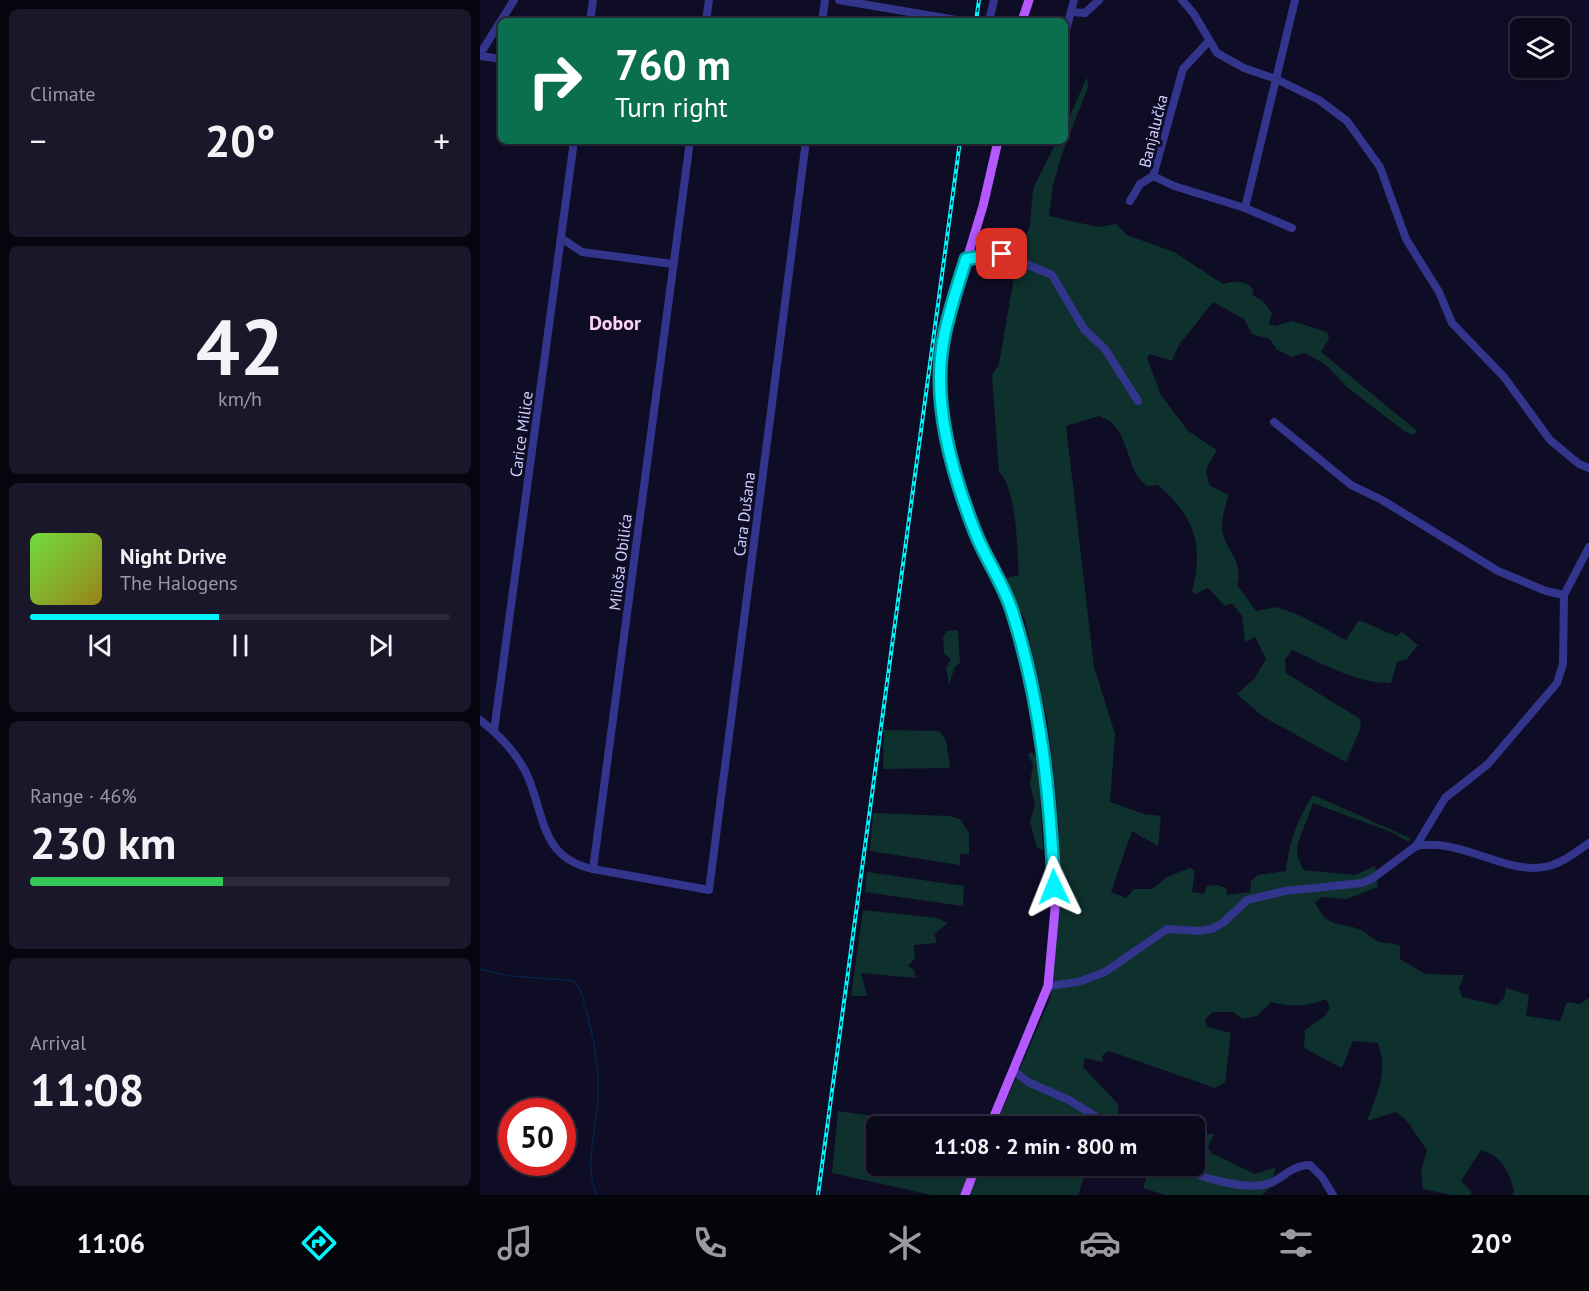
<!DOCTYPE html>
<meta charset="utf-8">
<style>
:root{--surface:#0b091c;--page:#191729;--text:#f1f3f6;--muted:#9a9aa3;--line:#2b2a3b;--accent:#00f6fc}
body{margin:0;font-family:"PT Sans",sans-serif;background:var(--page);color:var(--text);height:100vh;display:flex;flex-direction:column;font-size:22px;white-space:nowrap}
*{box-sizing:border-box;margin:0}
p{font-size:20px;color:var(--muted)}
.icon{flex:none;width:33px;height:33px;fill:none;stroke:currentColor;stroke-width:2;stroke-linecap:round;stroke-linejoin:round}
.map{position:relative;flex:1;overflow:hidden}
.side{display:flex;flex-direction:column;gap:9px;padding:9px;background:#06050f;width:480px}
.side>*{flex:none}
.banner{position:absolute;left:18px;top:18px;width:570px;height:126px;border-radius:9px;box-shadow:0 2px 4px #0004,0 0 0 2px var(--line);background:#0b6e4f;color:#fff;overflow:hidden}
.controls{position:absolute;left:1030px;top:18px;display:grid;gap:12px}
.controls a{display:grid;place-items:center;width:60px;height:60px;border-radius:9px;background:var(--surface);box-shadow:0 2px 4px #0004,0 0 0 2px var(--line);font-size:30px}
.speed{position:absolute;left:18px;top:1098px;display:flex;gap:12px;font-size:30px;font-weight:700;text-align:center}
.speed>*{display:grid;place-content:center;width:78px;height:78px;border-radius:50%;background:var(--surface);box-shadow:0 2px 4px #0004,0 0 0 2px var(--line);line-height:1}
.speed .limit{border:9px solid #d22;background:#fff;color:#111}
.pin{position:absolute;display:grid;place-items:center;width:51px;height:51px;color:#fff;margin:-26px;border-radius:12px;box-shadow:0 3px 9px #0006}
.me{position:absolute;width:66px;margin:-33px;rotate:358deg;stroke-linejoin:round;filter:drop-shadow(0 0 4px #0008)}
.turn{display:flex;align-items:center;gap:21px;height:126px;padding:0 18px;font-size:27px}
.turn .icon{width:78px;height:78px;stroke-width:2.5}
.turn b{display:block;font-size:42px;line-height:51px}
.big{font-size:45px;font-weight:600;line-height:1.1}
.side .tile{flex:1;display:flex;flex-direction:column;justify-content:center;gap:9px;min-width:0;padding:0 21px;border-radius:9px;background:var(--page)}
.side .dial{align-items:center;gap:0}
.dial b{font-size:78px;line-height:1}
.song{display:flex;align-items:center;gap:18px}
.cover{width:72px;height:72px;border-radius:9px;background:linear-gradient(135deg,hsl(100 70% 55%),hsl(50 70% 35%))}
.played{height:6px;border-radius:3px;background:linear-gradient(90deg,var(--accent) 45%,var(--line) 45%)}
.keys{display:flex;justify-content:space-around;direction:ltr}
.heat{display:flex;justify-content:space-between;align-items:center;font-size:33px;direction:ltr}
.charge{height:9px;border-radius:4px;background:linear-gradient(90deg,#34c759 46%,var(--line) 0)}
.trip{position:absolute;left:386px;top:1116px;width:339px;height:60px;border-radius:9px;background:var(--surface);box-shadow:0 2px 4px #0004,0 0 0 2px var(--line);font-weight:600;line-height:60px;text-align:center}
.dock{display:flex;height:96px;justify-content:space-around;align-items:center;background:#04040b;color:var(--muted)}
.dock .icon{width:42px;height:42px}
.dock .selected{color:var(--accent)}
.dock b{font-size:27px;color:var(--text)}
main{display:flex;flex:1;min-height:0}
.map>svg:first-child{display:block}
</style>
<main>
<section class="side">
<div class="tile"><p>Climate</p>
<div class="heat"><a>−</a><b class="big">20°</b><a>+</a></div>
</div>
<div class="tile dial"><b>42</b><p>km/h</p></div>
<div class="tile">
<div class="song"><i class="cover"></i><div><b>Night Drive</b><p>The Halogens</p></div></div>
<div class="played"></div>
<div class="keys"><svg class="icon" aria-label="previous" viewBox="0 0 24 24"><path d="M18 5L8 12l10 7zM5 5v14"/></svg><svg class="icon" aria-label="pause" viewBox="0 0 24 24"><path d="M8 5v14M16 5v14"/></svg><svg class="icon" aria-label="next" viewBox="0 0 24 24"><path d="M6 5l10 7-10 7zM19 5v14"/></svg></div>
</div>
<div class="tile"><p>Range · 46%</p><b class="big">230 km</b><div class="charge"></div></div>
<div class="tile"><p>Arrival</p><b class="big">11:08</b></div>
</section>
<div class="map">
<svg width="1109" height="1195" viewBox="0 0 1109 1195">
<rect width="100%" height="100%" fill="#0f0c26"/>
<g fill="#0e312d">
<path d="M607,77L608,87L582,154L573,185L569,216L618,227L636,224L647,235L694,252L743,284C754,281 765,279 774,290L772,295L783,301L792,313L789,324L795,326L812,321L847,332L849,338L841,352L937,431L933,435L924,431L867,387L845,364L824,353L812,357L797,350L790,339L772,334L764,319L733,302L699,345L692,361L670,354L667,358L681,395L708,431L737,450L726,469L729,485L749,495C745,506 742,516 742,528C744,551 764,557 757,585L776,611L797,607L821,616L866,640L879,620L916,636L922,632L938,645L927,659L917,662L911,683C875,683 844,664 812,650L805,660L806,673L880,719L881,727L866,762L782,716L757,694L774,679L786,659L775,637L765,642L762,616L752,603L745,606L728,588L715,594L712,592C724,545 715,517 678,485L667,486C647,471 649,438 632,423C629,420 623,418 619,416L586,426L614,667L635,734L630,802L664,814L681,816L678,846L652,831L631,892L646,898L654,889H672L687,877L710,868L715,871L712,892L724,894L727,886L737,885L746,888L747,895L770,892L771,881L778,875L806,871C810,839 816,823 833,795L930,838L929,842L911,832L833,803L818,843L817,854L823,870L875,875L895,866L898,887L867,899L842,897L835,902C847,930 860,921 881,930C887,933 892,938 897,941C905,945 913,941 920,946V959L945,974L984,975L979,988L982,997L1017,1005L1024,998L1026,988L1049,995L1046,1016L1080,1021L1087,1002L1100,1004L1109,998V1195H1032L1034,1190C1029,1171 1021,1156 1001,1150L981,1181L992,1192L990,1195H972L943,1189L941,1171L947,1150L927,1121L916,1112L887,1121C897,1092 909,1073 898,1043L873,1041L862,1068L824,1048L825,1030L845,1016L850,1008L846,999C826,1007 812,1007 791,1002L777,1016L762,1019L753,1012H733L725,1019L727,1027L751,1033L745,1082L735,1088L629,1051L622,1056L623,1062L605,1058L603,1067L638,1104V1114L662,1126H515L570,999L581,896L579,825L568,723L545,619L522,579L539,575C537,549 537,490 519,472L512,375L519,364L536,265L550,225L553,189L577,141H585V127Z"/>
<path d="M478,630L480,663L475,667L469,684L466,668L471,659L464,654L463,638L467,631Z"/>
<path d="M404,730L459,731L466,740L470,768L403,769Z"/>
<path d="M552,752L558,760L563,850L557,848L550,821L555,806L550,783L553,765L548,754Z"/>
<path d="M393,813L469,816L480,819L489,833V854H480V865L390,851Z"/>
<path d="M387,872L484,886L483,906L385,892Z"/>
<path d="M383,910L457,918L468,923L454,934L457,943L434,945L435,958L428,966L434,970L436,978L381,973L387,996H371Z"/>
<path d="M358,1111L462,1126H396V1166H608L598,1195H452L352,1173Z"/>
<path d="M718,1134H734L728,1147L731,1153L775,1174L796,1167L790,1187L782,1195H685L663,1188L671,1166H714V1140Z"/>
</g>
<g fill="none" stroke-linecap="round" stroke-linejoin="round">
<path stroke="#042247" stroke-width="1.5" d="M0,969L30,976L87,980L95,982L101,991C110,1025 120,1060 118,1095C117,1130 104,1160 116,1195"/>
<g stroke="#32358b" stroke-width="8">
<path d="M359,0L482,21"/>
<path d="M702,0L714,14L737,53L764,68L796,79L839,100L867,121L900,167L926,239L959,292L972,323L1024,377L1070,440L1099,464L1109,468"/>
<path d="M591,12L605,13L619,0"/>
<path d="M110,21L113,0"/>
<path d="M226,21L229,0"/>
<path d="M342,21L345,0"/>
<path d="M509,21L514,0"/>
<path d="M516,21L542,20"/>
<path d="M585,34L594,0"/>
<path d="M728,42L703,69L673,176L694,186L765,208L812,228"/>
<path d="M0,54L34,0"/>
<path d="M0,56L21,59"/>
<path d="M210,141L113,869L229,890L326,141"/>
<path d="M650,201L660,184L673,176"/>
<path d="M765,208L815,0"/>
<path d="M81,238L102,252L193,264"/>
<path d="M486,259L522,254L572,275L604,329L625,349L658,401"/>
<path d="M794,422L871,485L902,500L1018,571L1066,591L1084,595"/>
<path d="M0,720C19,735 38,754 48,777C65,817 61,858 113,869"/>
<path d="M14,731L94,141"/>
<path d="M936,846C982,837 1028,877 1069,866C1084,862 1096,852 1109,843"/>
<path d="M568,986L598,982L625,972L687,929L719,931L732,929L744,922L767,900L805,891L882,883L893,878L936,846L965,798L1008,764L1077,683L1083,664L1084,595L1109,547"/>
<path d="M533,1070L548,1082L589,1100L631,1126"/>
<path d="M697,1166C719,1177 769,1193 793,1182C806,1175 814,1165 830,1165L842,1177L853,1195"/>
</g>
<g stroke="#b458ff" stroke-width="9">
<path d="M542,21L549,0"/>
<path d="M510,1126L568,986L575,909L571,822L557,712L547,663L533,612L488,512L462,417L459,387L463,338L503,206L518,141"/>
<path d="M485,1195L496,1166"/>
</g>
<defs>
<g id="rail">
<path d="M496,21L499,0"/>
<path d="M338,1195L480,141"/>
</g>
</defs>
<use href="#rail" stroke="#00f6fc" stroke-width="4"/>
<use href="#rail" stroke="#0f0c26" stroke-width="1.5" stroke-dasharray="4.5" stroke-linecap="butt"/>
</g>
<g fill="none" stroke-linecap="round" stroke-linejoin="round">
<defs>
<path id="route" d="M522,254L486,259C478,285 469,311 464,337C451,401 472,473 495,532C506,560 525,586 533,614C561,703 570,795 574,887"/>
</defs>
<use href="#route" stroke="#00a0a4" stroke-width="15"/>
<use href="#route" stroke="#00f6fc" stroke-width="10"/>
</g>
<g text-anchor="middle" stroke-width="6" stroke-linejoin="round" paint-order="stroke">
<g font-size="16" fill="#d3d1ff" stroke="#0f0c26">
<text transform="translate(673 131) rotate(-76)" y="6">Banjalučka</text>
<text transform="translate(41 434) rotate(-82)" y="6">Carice Milice</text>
<text transform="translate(264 514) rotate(-83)" y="6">Cara Dušana</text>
<text transform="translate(140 562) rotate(-83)" y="6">Miloša Obilića</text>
</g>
<g font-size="20" font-weight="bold" fill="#ffd3f2" stroke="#0f0c26">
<text x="135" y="330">Dobor</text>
</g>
</g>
</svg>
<div class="controls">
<a><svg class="icon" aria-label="layers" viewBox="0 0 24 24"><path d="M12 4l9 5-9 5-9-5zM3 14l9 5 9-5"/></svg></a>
</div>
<div class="speed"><div class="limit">50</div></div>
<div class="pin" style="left:522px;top:254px;background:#d93025"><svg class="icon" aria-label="arrive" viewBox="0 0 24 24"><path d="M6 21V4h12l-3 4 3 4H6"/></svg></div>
<svg class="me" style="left:574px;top:887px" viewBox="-20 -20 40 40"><path d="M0-17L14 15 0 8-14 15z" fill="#00f6fc" stroke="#fff" stroke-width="4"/></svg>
<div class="trip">11:08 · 2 min · 800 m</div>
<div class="banner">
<div class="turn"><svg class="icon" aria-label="right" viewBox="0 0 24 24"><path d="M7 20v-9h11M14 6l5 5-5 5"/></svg><div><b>760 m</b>Turn right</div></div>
</div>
</div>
</main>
<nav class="dock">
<b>11:06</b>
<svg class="icon selected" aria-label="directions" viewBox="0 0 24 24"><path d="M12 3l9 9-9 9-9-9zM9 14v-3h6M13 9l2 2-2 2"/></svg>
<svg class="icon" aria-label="music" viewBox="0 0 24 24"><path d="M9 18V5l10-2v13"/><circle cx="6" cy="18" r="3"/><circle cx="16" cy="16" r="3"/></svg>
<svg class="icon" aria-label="phone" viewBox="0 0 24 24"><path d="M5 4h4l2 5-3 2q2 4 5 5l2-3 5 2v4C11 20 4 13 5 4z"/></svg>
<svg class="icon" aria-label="climate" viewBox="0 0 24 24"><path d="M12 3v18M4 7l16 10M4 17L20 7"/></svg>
<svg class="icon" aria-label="car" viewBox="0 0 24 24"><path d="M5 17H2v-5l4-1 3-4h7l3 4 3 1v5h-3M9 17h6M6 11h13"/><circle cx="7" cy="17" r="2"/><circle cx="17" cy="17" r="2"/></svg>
<svg class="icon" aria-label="filters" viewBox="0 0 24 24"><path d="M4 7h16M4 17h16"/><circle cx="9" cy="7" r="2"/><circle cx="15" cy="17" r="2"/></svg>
<b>20°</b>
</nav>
